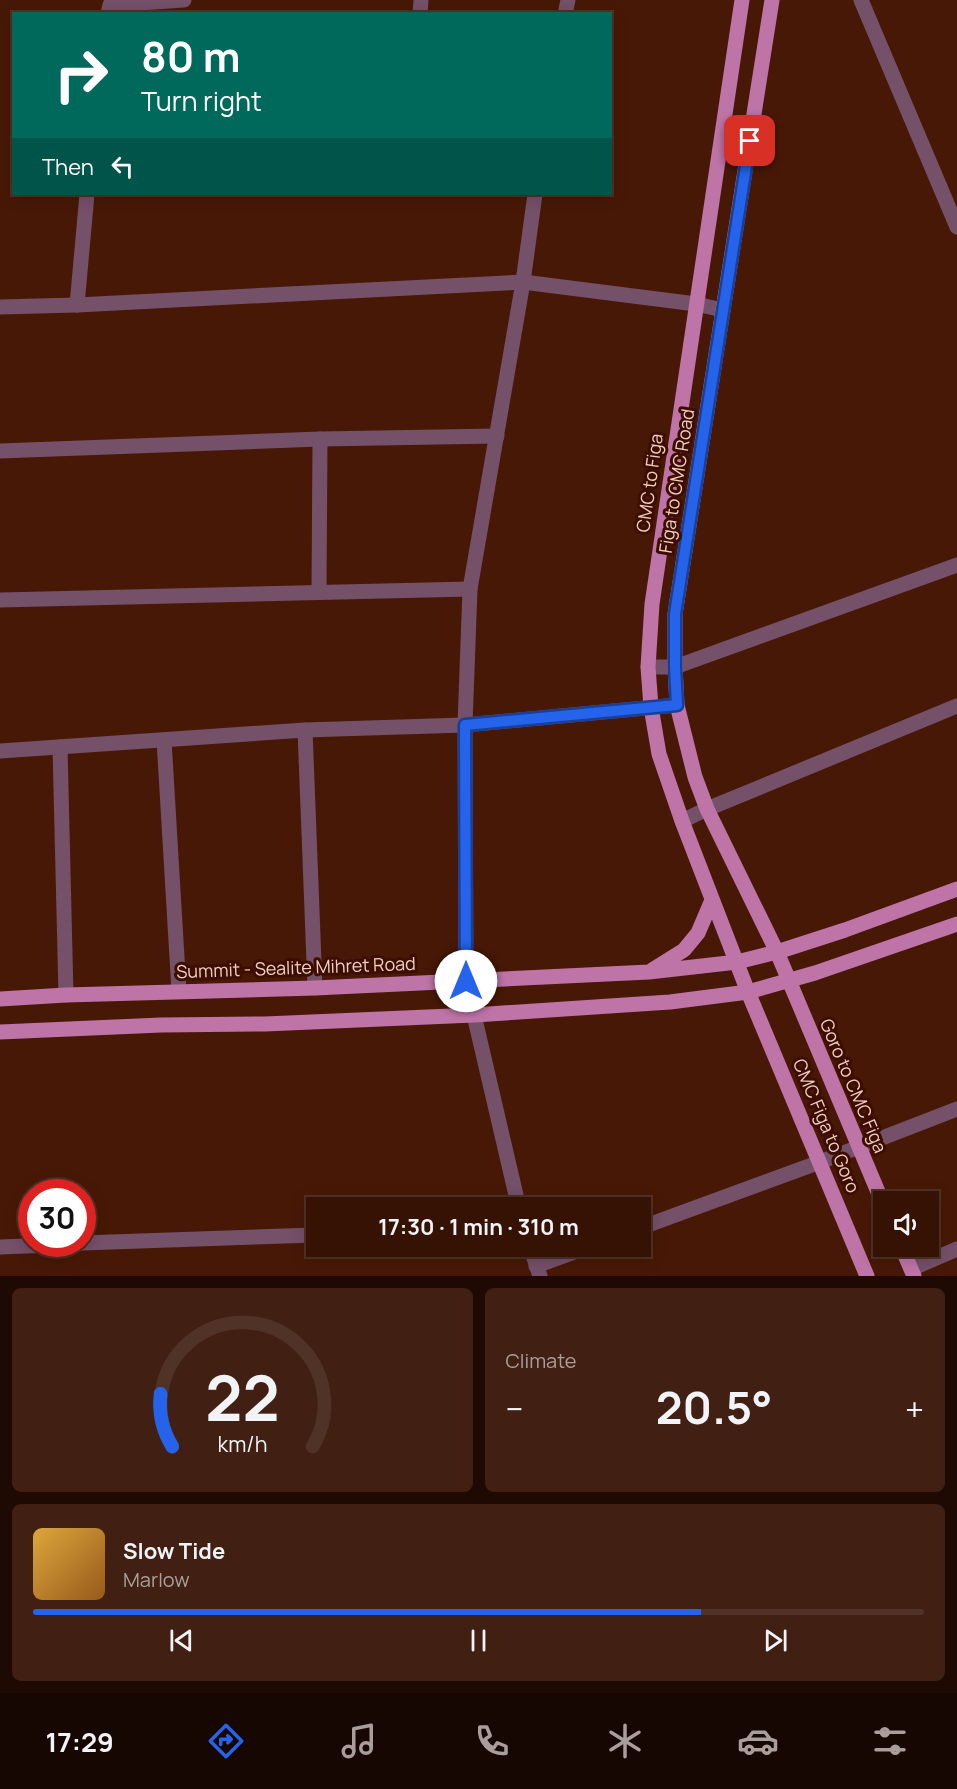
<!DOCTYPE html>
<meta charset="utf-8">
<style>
:root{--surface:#361204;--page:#412013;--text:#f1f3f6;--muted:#aa9e9a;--line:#503226;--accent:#2563eb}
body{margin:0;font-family:Manrope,sans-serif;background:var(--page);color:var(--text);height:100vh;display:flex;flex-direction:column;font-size:22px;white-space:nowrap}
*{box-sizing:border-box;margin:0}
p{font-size:20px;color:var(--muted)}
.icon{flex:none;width:33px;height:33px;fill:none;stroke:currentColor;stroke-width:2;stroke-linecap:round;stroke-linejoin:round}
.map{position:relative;height:1276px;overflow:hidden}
.drawer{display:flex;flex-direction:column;gap:12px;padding:12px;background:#1e0a02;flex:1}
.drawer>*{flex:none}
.hud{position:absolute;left:12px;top:12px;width:600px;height:183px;border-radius:0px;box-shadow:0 3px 15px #0003,0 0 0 2px var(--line);background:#00695c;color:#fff;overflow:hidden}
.controls{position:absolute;left:873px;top:1191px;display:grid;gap:12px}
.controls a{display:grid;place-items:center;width:66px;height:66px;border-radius:0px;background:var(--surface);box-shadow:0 3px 15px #0003,0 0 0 2px var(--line);font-size:30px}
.speed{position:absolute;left:18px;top:1179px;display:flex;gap:12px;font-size:30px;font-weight:700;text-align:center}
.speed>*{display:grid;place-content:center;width:78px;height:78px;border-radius:50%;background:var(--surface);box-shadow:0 3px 15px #0003,0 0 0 2px var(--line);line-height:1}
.speed .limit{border:9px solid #d22;background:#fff;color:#111}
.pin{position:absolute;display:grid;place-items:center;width:51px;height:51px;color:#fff;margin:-26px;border-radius:12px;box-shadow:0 3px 9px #0006}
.me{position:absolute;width:66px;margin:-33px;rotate:0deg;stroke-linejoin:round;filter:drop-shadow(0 0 4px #0008)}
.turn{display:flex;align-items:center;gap:21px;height:126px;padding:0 30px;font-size:27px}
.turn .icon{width:78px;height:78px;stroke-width:2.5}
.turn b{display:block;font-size:42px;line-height:51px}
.then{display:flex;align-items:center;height:57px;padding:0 30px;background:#0003;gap:12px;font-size:22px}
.big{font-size:45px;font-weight:700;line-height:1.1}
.drawer .card{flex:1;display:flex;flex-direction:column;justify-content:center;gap:9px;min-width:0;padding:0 21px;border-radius:9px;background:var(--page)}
.drawer .dial{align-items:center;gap:0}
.dial svg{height:156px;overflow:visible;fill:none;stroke:var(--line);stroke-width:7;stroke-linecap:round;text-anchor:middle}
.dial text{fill:var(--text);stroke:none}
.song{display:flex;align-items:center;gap:18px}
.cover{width:72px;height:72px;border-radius:9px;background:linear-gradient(135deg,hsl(40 70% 55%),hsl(30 70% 35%))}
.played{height:6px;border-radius:3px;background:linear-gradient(90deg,var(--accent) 75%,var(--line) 75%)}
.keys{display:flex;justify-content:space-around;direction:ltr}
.heat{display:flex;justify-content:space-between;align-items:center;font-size:33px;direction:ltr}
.drawer .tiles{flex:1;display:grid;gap:12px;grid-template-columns:1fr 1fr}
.card:last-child{grid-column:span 2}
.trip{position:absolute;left:306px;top:1197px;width:345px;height:60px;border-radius:0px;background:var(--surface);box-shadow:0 3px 15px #0003,0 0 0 2px var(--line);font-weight:700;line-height:60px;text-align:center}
.tab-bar{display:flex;height:96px;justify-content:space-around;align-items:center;background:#160702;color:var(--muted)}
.tab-bar .icon{width:42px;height:42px}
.tab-bar .current{color:var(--accent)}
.tab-bar b{font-size:27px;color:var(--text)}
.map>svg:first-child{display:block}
</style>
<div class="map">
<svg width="957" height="1276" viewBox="0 0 957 1276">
<rect width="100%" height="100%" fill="#481806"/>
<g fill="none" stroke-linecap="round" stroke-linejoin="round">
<g stroke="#755069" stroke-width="15">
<path d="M861,0L957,227"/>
<path d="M108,14L110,5L184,0"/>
<path d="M420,14L421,0"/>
<path d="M565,14L568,0"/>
<path d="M77,305L87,194"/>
<path d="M0,307L77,305L523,282L696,304L723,310"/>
<path d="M0,451L320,439L497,436"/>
<path d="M319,592L320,439"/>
<path d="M0,600L470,589"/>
<path d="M648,667H675L957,565"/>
<path d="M305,730L315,988"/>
<path d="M164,740L179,991"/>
<path d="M60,747L66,995"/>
<path d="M0,751L305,730L465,725L677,705"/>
<path d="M682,821L707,809L957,706"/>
<path d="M466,982L465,725L470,589L523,282L535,194"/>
<path d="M474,1015L519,1208"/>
<path d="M640,1228L820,1162L957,1109"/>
<path d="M82,1243L316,1235"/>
<path d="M530,1246L540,1276"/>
<path d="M0,1247L79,1244"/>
<path d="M536,1266L591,1246"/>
<path d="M911,1269L957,1249"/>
</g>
<g stroke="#bf74a8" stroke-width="15">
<path d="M742,0L652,604L648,667L651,707L659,754L682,821L748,992L867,1276"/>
<path d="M772,0L675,614V667L677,705L695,777L707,809L777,952L884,1206"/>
<path d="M652,970L684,950L698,933L712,900"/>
<path d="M0,999L66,995L315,988L649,972L737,962L777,952L845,930L957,889"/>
<path d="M0,1032L161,1025L265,1024L474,1015L670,1002L748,992L815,973L957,924"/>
<path d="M901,1246L914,1276"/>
</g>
</g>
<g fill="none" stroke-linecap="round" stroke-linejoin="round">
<defs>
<path id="route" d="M466,981L465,725L677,705L675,667V614L750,141"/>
</defs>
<use href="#route" stroke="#184099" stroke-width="15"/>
<use href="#route" stroke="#2563eb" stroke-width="10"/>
</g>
<g text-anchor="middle" stroke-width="6" stroke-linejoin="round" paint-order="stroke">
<g font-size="18" fill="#eecec3" stroke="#3d0d00">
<text transform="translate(677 481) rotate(-81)" y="6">Figa to CMC Road</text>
<text transform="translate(650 483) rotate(-82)" y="6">CMC to Figa</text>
<text transform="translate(296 968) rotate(-2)" y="6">Summit - Sealite Mihret Road</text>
<text transform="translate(853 1086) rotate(67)" y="6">Goro to CMC Figa</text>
<text transform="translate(826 1126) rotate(67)" y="6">CMC Figa to Goro</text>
</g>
</g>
</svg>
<div class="controls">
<a><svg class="icon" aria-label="sound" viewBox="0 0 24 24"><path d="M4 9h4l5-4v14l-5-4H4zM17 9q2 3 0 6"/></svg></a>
</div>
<div class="speed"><div class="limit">30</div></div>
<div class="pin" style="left:750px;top:141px;background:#d93025"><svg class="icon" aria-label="arrive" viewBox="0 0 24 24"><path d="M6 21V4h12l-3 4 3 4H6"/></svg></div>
<svg class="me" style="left:466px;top:981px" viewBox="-20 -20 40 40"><circle r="19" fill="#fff"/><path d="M0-13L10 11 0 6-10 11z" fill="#2563eb"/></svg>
<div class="trip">17:30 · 1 min · 310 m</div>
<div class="hud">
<div class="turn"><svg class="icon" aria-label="right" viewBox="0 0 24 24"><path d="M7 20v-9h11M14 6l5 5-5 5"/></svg><div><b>80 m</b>Turn right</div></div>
<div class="then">Then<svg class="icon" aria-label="left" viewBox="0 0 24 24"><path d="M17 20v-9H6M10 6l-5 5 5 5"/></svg></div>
</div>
</div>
<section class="drawer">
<div class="tiles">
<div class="card dial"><svg viewBox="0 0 100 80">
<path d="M14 69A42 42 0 1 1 86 69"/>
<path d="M14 69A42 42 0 0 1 8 42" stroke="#2563eb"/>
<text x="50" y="56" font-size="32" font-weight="700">22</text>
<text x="50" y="72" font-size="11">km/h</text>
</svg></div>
<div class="card"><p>Climate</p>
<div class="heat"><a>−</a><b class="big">20.5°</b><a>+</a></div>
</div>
<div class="card">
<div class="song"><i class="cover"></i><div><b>Slow Tide</b><p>Marlow</p></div></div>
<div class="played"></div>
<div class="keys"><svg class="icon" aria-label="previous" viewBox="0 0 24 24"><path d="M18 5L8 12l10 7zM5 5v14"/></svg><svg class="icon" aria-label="pause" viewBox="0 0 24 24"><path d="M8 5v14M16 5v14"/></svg><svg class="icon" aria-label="next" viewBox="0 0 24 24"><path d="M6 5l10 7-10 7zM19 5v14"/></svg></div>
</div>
</div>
</section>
<nav class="tab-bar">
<b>17:29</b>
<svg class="icon current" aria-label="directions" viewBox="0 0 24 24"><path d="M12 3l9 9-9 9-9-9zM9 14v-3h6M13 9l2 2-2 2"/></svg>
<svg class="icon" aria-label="music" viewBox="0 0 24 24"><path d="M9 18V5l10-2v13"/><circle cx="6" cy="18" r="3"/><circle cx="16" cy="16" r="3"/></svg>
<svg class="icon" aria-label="phone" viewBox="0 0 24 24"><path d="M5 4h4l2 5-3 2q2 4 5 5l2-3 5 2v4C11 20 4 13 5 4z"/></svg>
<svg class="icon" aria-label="climate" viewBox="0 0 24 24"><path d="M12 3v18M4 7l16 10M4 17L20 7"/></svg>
<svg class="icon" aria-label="car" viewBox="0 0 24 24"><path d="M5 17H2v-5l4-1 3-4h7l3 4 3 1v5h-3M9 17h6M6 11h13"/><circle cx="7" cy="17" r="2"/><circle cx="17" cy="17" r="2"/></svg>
<svg class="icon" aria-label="filters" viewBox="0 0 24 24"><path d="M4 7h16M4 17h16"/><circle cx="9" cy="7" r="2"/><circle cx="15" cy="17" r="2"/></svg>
</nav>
